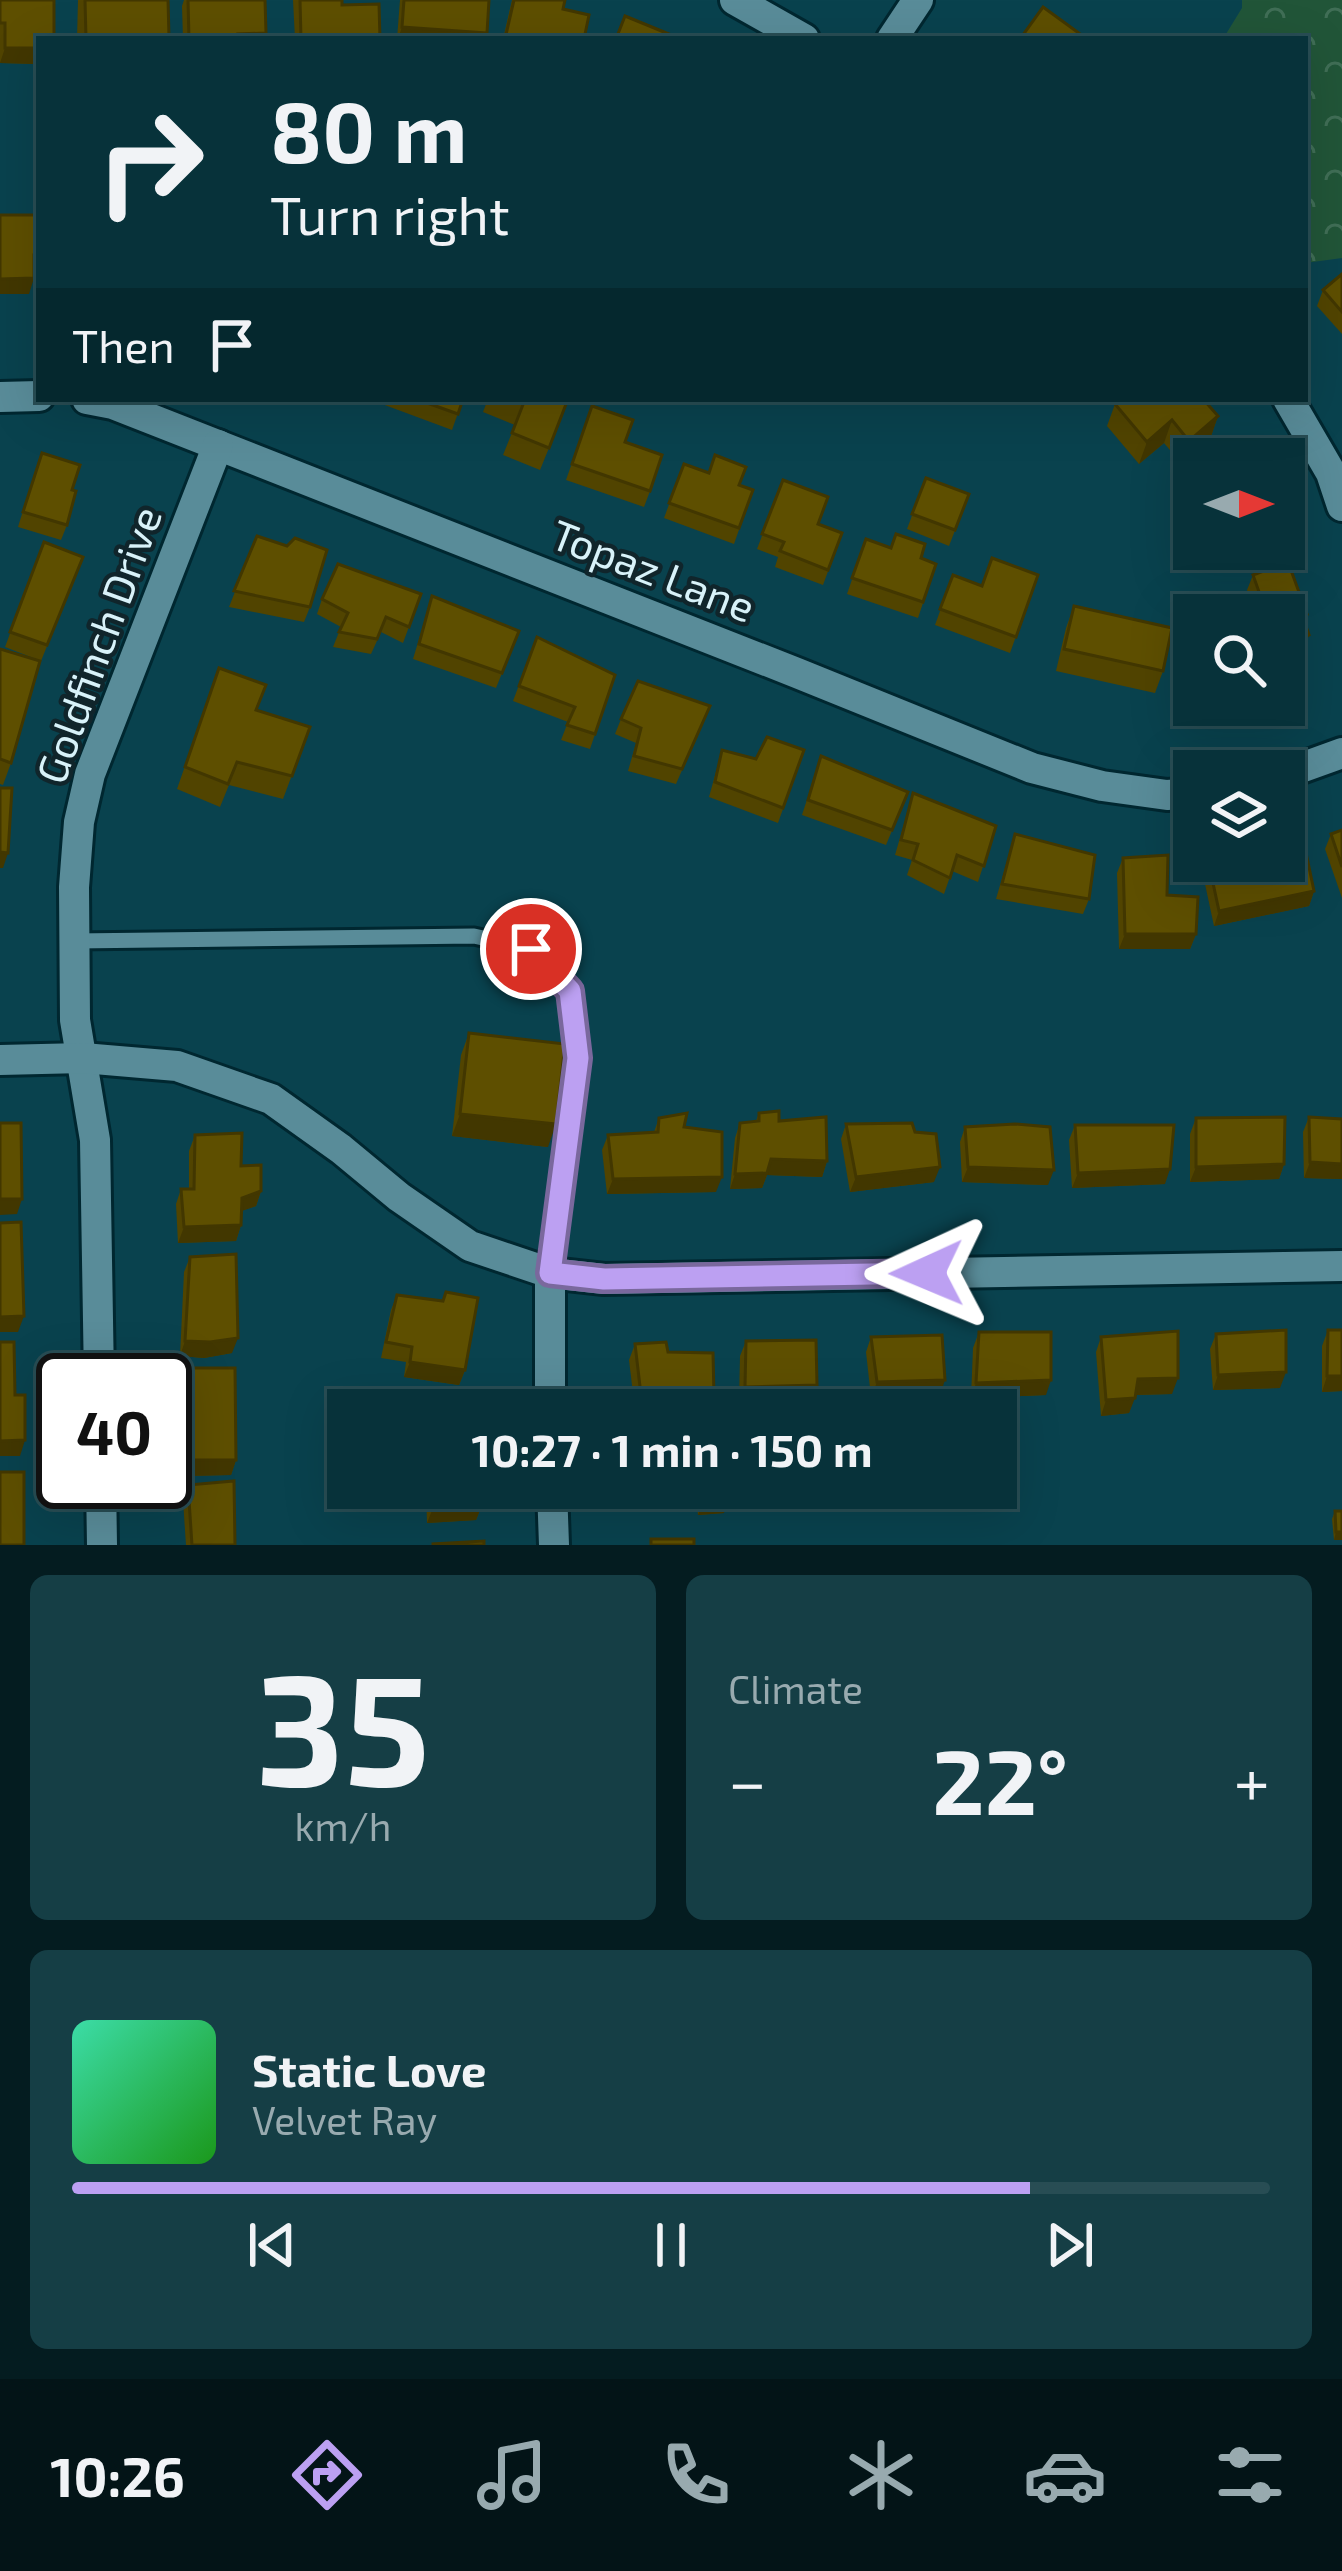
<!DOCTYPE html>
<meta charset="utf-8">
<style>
:root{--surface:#07323a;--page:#153e45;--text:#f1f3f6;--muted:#98aaaf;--line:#284d54;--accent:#bca0f2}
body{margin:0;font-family:"Exo 2",sans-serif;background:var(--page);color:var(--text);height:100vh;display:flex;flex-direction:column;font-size:45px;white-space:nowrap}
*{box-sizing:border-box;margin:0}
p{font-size:39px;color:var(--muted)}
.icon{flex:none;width:66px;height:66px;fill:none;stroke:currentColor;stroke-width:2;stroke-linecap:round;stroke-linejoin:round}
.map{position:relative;height:1545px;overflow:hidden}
.details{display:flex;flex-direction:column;gap:30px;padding:30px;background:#041c20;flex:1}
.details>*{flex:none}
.banner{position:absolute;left:36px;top:36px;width:1272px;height:366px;border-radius:0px;box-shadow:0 12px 48px #0002,0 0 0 3px var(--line);background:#07323a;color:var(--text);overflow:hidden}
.needle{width:78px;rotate:90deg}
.buttons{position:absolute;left:1173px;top:438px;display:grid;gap:24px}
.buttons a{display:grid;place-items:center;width:132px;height:132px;border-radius:0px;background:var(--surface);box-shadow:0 12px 48px #0002,0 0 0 3px var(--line);font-size:60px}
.speed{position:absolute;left:36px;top:1353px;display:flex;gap:24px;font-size:60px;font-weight:700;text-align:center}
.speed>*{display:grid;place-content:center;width:156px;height:156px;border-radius:50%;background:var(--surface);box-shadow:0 12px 48px #0002,0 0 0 3px var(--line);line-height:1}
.speed .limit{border:6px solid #111;border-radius:18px;background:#fff;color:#111}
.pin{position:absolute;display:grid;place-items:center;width:102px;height:102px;color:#fff;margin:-51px;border:6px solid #fff;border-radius:50%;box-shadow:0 3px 12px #0007}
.me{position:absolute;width:132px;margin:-66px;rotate:269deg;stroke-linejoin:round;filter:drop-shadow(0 0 9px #0008)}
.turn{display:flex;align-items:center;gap:42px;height:252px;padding:0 36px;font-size:54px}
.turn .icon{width:156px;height:156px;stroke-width:2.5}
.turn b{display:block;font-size:84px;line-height:102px}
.then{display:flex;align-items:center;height:114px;padding:0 36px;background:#0003;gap:24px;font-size:45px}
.big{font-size:90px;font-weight:700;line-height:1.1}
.details .widget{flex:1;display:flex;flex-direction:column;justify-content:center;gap:18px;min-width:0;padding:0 42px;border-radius:18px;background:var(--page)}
.details .dial{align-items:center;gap:0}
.dial b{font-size:156px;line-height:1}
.song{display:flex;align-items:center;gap:36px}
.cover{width:144px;height:144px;border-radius:18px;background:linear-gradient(135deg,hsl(160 70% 55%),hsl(120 70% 35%))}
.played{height:12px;border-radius:6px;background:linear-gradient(90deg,var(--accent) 80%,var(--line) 80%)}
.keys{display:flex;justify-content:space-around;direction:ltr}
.heat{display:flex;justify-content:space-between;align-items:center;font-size:66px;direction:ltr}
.details .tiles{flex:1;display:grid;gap:30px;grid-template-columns:1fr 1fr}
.widget:last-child{grid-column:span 2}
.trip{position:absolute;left:327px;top:1389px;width:690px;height:120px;border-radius:0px;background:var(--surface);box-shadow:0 12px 48px #0002,0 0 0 3px var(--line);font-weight:700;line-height:120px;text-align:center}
.dock{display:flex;height:192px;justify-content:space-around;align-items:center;background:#031417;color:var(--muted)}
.dock .icon{width:84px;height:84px}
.dock .selected{color:var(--accent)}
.dock b{font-size:54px;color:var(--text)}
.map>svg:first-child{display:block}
</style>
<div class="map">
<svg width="1342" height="1545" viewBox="0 0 1342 1545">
<defs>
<pattern id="park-crowns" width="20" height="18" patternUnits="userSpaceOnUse" patternTransform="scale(3)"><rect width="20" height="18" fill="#215538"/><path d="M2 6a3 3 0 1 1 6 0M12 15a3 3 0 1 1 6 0" fill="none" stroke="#406e56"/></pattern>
</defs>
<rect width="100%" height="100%" fill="#09424e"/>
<path fill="url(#park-crowns)" d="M1242,0H1342V258L1305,263V39H1223L1242,8Z"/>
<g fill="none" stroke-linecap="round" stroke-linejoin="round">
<defs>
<path id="lane" d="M75,941L474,936L531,949L570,991L578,1058L550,1273"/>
<g id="street">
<path d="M735,0L804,39"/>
<path d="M892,39L918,0"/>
<path d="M0,397L39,396"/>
<path d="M87,399L113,404L797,673L1032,768L1102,786L1167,795L1194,793"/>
<path d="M1288,399L1331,473L1342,506"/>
<path d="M1284,774L1342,753"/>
<path d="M550,1273V1410"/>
<path d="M99,1380L95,1140L75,1020L74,887L79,822L90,774L218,445"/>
<path d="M101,1482L102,1545"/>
<path d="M552,1488L554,1545"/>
</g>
<path id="secondary" d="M0,1060L83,1058L177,1066L271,1099L341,1149L399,1197L470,1246L550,1273L604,1279L1342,1266"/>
</defs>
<use href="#lane" stroke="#002730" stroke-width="21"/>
<use href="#street" stroke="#002730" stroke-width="36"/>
<use href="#secondary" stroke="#002730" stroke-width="36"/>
<use href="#lane" stroke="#598c99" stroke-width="15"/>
<use href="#street" stroke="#598c99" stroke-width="30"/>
<use href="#secondary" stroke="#598c99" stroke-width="30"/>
</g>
<g fill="#514400">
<path d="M0,0L39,39V64L0,63Z"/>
<path d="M78,0H168V39H77Z"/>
<path d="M184,0H265L266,33L263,39H183L182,6Z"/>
<path d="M293,0H342V5L380,39H295Z"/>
<path d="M400,0H489L485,39H397Z"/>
<path d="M512,0H565L563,9L584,39H503Z"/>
<path d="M1342,274V334L1317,306L1323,290Z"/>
<path d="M384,399H463L452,430L382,404Z"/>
<path d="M488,399H569L540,470L503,455L515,425L483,412Z"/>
<path d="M1115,404L1218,416L1210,439L1181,463L1164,443L1139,464L1107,426Z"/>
<path d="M592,406L625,442L650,491L644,507L566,480Z"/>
<path d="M684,464L753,490L734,544L664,518Z"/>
<path d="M36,468L72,490L67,525L61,540L18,527Z"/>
<path d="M926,478L969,494L949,546L907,529Z"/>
<path d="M783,480L818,524L842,533L823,585L775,567L778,557L757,549Z"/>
<path d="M257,536L287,546L310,607L304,622L229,607Z"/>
<path d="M866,539L936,564L918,618L847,594Z"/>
<path d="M44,542L83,557L41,661L5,647Z"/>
<path d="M1224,549H1273L1270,556L1233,572Z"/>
<path d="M953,575L982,586L1038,575L1010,653L935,625Z"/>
<path d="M1253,575L1307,614L1304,622V650L1284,658V615H1236V613L1253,606L1247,590Z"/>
<path d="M421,594L403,643L381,632L371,654L333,647L341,627L317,614L322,599Z"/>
<path d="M432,596L519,631L496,688L413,659Z"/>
<path d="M1074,606L1163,671L1155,693L1056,671L1066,628Z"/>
<path d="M537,637L615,675L590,749L561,740L568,722L513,701Z"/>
<path d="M0,649L11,763L3,785L0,784Z"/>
<path d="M219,668L256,710L310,727L283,799L229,785L220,807L177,789Z"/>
<path d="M710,706L676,784L628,771L636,743L615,734L621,719Z"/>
<path d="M722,750L756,759L804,750L778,823L709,797Z"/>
<path d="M821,756L908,792L886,845L802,815Z"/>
<path d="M913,793L996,826L978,882L952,871L944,894L907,875L912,860L895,855Z"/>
<path d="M1342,830V898L1325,849L1331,834Z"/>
<path d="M1015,834L1089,899L1083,914L996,899Z"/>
<path d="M1123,858L1167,895L1196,934L1190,949H1119L1117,873Z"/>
<path d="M1210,869L1314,891L1309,906L1214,926L1205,884Z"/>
<path d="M469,1033L548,1147L452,1136L461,1055Z"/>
<path d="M759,1113L779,1121L827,1161L822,1177L767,1175L762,1188L730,1189L735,1138L740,1123L756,1121Z"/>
<path d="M1309,1117L1342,1119V1179L1304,1178L1303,1132Z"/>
<path d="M659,1118L716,1192L607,1194L602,1150L608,1135L654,1132Z"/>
<path d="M1196,1118L1284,1164L1279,1179L1190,1182V1134Z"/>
<path d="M846,1124L934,1182L850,1192L841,1139Z"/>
<path d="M1075,1125L1165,1184L1072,1188L1069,1140Z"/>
<path d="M965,1127L1048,1185L962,1182L960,1142Z"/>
<path d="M195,1135L241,1166L261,1191L256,1206L241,1211V1225L236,1241L178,1243L176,1204L181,1189H189V1151Z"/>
<path d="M190,1257L232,1353L204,1358L180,1356L184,1272Z"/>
<path d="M397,1295L465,1370L459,1385L404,1377L406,1362L381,1358L391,1310Z"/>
<path d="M1328,1330H1342V1391L1322,1392V1346Z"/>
<path d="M979,1332L1046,1395L971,1398L973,1348Z"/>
<path d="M1216,1334L1280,1388L1213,1390L1210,1349Z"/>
<path d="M871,1337L940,1395L871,1397L866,1352Z"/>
<path d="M1101,1337L1172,1394L1135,1395L1129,1413L1101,1416L1096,1352Z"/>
<path d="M746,1341L812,1400L739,1402L740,1356Z"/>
<path d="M635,1344L668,1352L709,1410H635L629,1360Z"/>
<path d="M188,1368L236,1460L231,1475L183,1476V1383Z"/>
<path d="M188,1485L235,1545H186L183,1500Z"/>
<path d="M426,1488H481L482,1505L476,1520L427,1523Z"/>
<path d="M698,1488L724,1513L698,1515L696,1495Z"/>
<path d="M1335,1511L1342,1540H1334L1332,1519Z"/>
</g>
<g fill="#423700">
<path d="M402,27L487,33L485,39H398Z"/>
<path d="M266,33L263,39H237L238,34Z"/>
<path d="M169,37L168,39H85L86,38Z"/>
<path d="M5,48H39V64L0,63Z"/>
<path d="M34,255H39V270H29Z"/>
<path d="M34,278L29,294H0V279Z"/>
<path d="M1218,416L1210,439L1181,463L1189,441Z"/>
<path d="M1172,420L1164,443L1139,464L1147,442Z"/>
<path d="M1256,549H1273L1270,556L1233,572L1239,556Z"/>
<path d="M1309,635L1304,650L1284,658V645Z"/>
<path d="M0,852L8,853L3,868H0Z"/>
<path d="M1314,891L1309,906L1214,926L1219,911Z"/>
<path d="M1125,934H1196L1190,949H1119Z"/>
<path d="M460,1114L556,1124L548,1147L452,1136Z"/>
<path d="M771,1159L827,1161L822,1177L767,1175L762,1188L730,1189L735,1174Z"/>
<path d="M1310,1162L1342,1164V1179L1304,1178Z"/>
<path d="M1284,1164L1279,1179L1190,1182L1196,1167Z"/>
<path d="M940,1167L934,1182L850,1192L856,1177Z"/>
<path d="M968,1167L1054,1170L1048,1185L962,1182Z"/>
<path d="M1170,1169L1165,1184L1072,1188L1078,1173Z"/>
<path d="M722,1177L716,1192L607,1194L613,1179Z"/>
<path d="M261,1191L256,1206L236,1213L242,1198Z"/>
<path d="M0,1199H22L17,1214L0,1215Z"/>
<path d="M241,1225L236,1241L178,1243L184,1227Z"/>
<path d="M24,1316L18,1332H0V1317Z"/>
<path d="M238,1338L232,1353L204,1358L180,1356L185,1341Z"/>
<path d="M410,1362L465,1370L459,1385L404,1377Z"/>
<path d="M1286,1372L1280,1388L1213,1390L1218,1375Z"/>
<path d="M1327,1376H1342V1391L1322,1392Z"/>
<path d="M1178,1378L1172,1394L1132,1395L1138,1379Z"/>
<path d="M945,1380L940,1395L871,1397L877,1382Z"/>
<path d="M1051,1380L1046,1395L971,1398L976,1383Z"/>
<path d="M817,1385L812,1400L739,1402L745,1387Z"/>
<path d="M641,1395L714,1396L709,1410H635Z"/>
<path d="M1135,1398L1129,1413L1101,1416L1106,1400Z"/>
<path d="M25,1440L20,1456H0V1441Z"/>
<path d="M188,1460H236L231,1475L183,1476Z"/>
<path d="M482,1505L476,1520L427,1523L433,1508Z"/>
<path d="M727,1505L724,1513L698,1515L701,1507Z"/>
<path d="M1336,1532H1342V1540H1334Z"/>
</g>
<g fill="#5e4f00" stroke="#423700" stroke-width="3">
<path d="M0,0H54V39H39V48H5V23H0Z"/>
<path d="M85,0H168L169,37L86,38Z"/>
<path d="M188,0H265L266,33L238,34L239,39H189Z"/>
<path d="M300,0H342V5L379,4L380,39H301Z"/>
<path d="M404,0H489L487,33L402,27Z"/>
<path d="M514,0H565L563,9L589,15L584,39H505Z"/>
<path d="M1043,7L1087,39H1020Z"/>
<path d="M625,16L681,39H616Z"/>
<path d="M0,215H39V255H34V278L0,279Z"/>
<path d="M1342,274V312L1323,290Z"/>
<path d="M416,399H463L458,414Z"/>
<path d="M515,399H568L549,448L512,433L524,402Z"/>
<path d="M1121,399H1203L1218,416L1189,441L1172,420L1147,442L1115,404Z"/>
<path d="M592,406L633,420L625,442L662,455L650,491L572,464Z"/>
<path d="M1239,452L1242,459H1223Z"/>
<path d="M42,453L80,465L72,490L76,491L67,525L23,512Z"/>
<path d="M715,455L746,467L739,485L753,490L739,528L669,503L684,464L709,473Z"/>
<path d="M926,478L969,494L955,530L912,514Z"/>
<path d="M783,480L828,497L818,524L842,533L828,570L780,551L784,542L762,534Z"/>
<path d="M896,534L925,544L921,558L936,564L923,602L852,578L866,539L891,548Z"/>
<path d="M257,536L287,546L295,538L327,550L310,607L234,591Z"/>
<path d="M44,542L83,557L47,645L10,632Z"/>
<path d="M1236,549H1256L1239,556Z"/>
<path d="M992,558L1038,575L1016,637L940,609L953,575L982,586Z"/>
<path d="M1288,562L1307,614L1302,615L1309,635L1284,645V615H1237L1236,613L1263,603L1253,575Z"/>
<path d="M338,564L421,594L409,627L386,617L377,639L339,632L348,613L322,599Z"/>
<path d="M432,596L519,631L502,673L419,644Z"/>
<path d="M1074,606L1172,628L1163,671L1064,649Z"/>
<path d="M537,637L615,675L595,734L567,725L575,707L519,686Z"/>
<path d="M0,649L40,661L11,763L0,759Z"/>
<path d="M219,668L266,685L256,710L310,727L292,776L237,762L228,784L185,767Z"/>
<path d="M638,681L710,706L682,769L634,756L641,728L621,719Z"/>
<path d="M767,737L804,750L783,808L715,782L722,750L756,759Z"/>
<path d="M821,756L908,792L892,830L808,800Z"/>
<path d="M0,788H12L8,853L0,852Z"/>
<path d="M913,793L996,826L984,866L957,855L950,878L913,860L918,844L901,840Z"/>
<path d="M1342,830V867L1331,834Z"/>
<path d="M1015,834L1095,855L1089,899L1002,884Z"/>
<path d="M1305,848L1314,891L1219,911L1210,869L1246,861H1284V853Z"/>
<path d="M1168,855L1167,895L1198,897L1196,934H1125L1123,858Z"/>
<path d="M469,1033L565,1044L556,1124L460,1114Z"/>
<path d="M779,1111V1121L826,1117L827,1161L771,1159L767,1173L735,1174L740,1123L759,1121V1113Z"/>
<path d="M687,1113L684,1127L722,1132V1177L613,1179L608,1135L658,1132L659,1118Z"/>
<path d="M1285,1117L1284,1164L1196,1167V1118Z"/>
<path d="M1309,1117L1342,1119V1164L1310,1162Z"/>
<path d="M0,1123H21L22,1199H0Z"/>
<path d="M912,1123L915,1132L936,1134L940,1167L856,1177L846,1124Z"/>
<path d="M1015,1124L1050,1127L1054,1170L968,1167L965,1127Z"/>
<path d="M1075,1125H1174L1170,1169L1078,1173Z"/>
<path d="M242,1133L241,1166L261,1165V1191L242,1198L241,1225L184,1227L181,1189H194L195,1135Z"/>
<path d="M21,1222L24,1316L0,1317V1223Z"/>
<path d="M236,1254L238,1338L210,1342L185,1341L190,1257Z"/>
<path d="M446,1292L478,1298L465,1370L410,1362L412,1347L386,1342L397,1295L443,1301Z"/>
<path d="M1286,1330V1372L1218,1375L1216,1334Z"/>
<path d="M1328,1330H1342V1376H1327Z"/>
<path d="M1178,1331V1378L1138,1379L1135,1398L1106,1400L1101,1337Z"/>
<path d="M979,1332H1051V1380L976,1383Z"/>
<path d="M942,1335L945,1380L877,1382L871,1337Z"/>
<path d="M816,1340L817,1385L745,1387L746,1341Z"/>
<path d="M0,1342H14L15,1395H25V1440L0,1441Z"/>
<path d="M666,1342L668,1352L713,1353L714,1396L641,1395L635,1344Z"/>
<path d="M188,1368H235L236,1460H188Z"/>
<path d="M430,1401L479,1402V1410H430Z"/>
<rect x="0" y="1472" width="24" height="73"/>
<path d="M234,1481L235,1545H192L188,1485Z"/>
<path d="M432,1488H481L482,1505L433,1508Z"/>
<path d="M699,1488H725L727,1505L701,1507Z"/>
<path d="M1335,1511H1342V1532H1336Z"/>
<rect x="651" y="1539" width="43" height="6"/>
<path d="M484,1541V1545H433V1544Z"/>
</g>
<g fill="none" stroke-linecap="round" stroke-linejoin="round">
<defs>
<path id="route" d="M531,949L570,991L578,1058L550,1273L604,1279L927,1273"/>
</defs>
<use href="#route" stroke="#7a689d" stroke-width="30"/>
<use href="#route" stroke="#bca0f2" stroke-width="21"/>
</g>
<g text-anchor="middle" stroke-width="9" stroke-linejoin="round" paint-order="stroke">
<g font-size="42" fill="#d8f2f9" stroke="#10252b">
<text transform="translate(653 571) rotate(21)" y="15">Topaz Lane</text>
<text transform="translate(99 645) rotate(-70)" y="15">Goldfinch Drive</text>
</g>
</g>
</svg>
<div class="buttons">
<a><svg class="needle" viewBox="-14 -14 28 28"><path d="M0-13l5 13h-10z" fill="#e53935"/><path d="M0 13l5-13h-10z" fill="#98aaaf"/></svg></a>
<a><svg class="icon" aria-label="search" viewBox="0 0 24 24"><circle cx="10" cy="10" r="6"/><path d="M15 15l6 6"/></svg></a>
<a><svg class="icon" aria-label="layers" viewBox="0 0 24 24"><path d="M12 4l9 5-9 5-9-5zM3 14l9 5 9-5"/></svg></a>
</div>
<div class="speed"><div class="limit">40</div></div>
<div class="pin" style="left:531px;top:949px;background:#d93025"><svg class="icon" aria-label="arrive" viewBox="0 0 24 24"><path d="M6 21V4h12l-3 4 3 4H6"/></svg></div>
<svg class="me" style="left:927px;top:1273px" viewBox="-20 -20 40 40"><path d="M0-17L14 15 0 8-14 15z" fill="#bca0f2" stroke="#fff" stroke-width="4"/></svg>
<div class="trip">10:27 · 1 min · 150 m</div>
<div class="banner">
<div class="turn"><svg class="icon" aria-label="right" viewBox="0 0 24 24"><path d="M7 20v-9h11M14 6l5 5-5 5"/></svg><div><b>80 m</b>Turn right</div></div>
<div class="then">Then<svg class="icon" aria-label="arrive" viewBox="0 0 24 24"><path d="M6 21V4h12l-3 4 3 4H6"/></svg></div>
</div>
</div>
<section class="details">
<div class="tiles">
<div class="widget dial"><b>35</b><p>km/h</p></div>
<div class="widget"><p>Climate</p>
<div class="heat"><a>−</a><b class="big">22°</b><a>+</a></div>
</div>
<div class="widget">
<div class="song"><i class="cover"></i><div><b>Static Love</b><p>Velvet Ray</p></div></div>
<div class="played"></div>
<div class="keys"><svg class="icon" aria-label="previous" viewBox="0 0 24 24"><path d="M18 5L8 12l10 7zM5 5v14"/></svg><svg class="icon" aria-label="pause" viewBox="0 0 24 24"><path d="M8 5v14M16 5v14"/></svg><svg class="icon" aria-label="next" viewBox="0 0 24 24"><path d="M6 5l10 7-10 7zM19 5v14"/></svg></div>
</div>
</div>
</section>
<nav class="dock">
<b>10:26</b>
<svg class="icon selected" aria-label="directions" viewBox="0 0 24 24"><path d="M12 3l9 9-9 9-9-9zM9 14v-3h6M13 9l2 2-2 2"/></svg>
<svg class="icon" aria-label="music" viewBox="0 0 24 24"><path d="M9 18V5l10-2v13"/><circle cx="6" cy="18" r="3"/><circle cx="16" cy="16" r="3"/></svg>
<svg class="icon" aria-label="phone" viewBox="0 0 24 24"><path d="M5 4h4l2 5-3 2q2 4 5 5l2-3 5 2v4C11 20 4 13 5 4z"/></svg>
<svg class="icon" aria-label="climate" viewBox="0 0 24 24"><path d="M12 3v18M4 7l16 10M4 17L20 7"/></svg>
<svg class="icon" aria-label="car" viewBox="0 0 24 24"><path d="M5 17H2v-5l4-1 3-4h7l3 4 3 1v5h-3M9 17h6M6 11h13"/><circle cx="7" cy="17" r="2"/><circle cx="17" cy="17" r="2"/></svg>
<svg class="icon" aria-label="filters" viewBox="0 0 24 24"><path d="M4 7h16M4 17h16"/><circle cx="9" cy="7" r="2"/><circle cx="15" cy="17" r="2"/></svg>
</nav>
